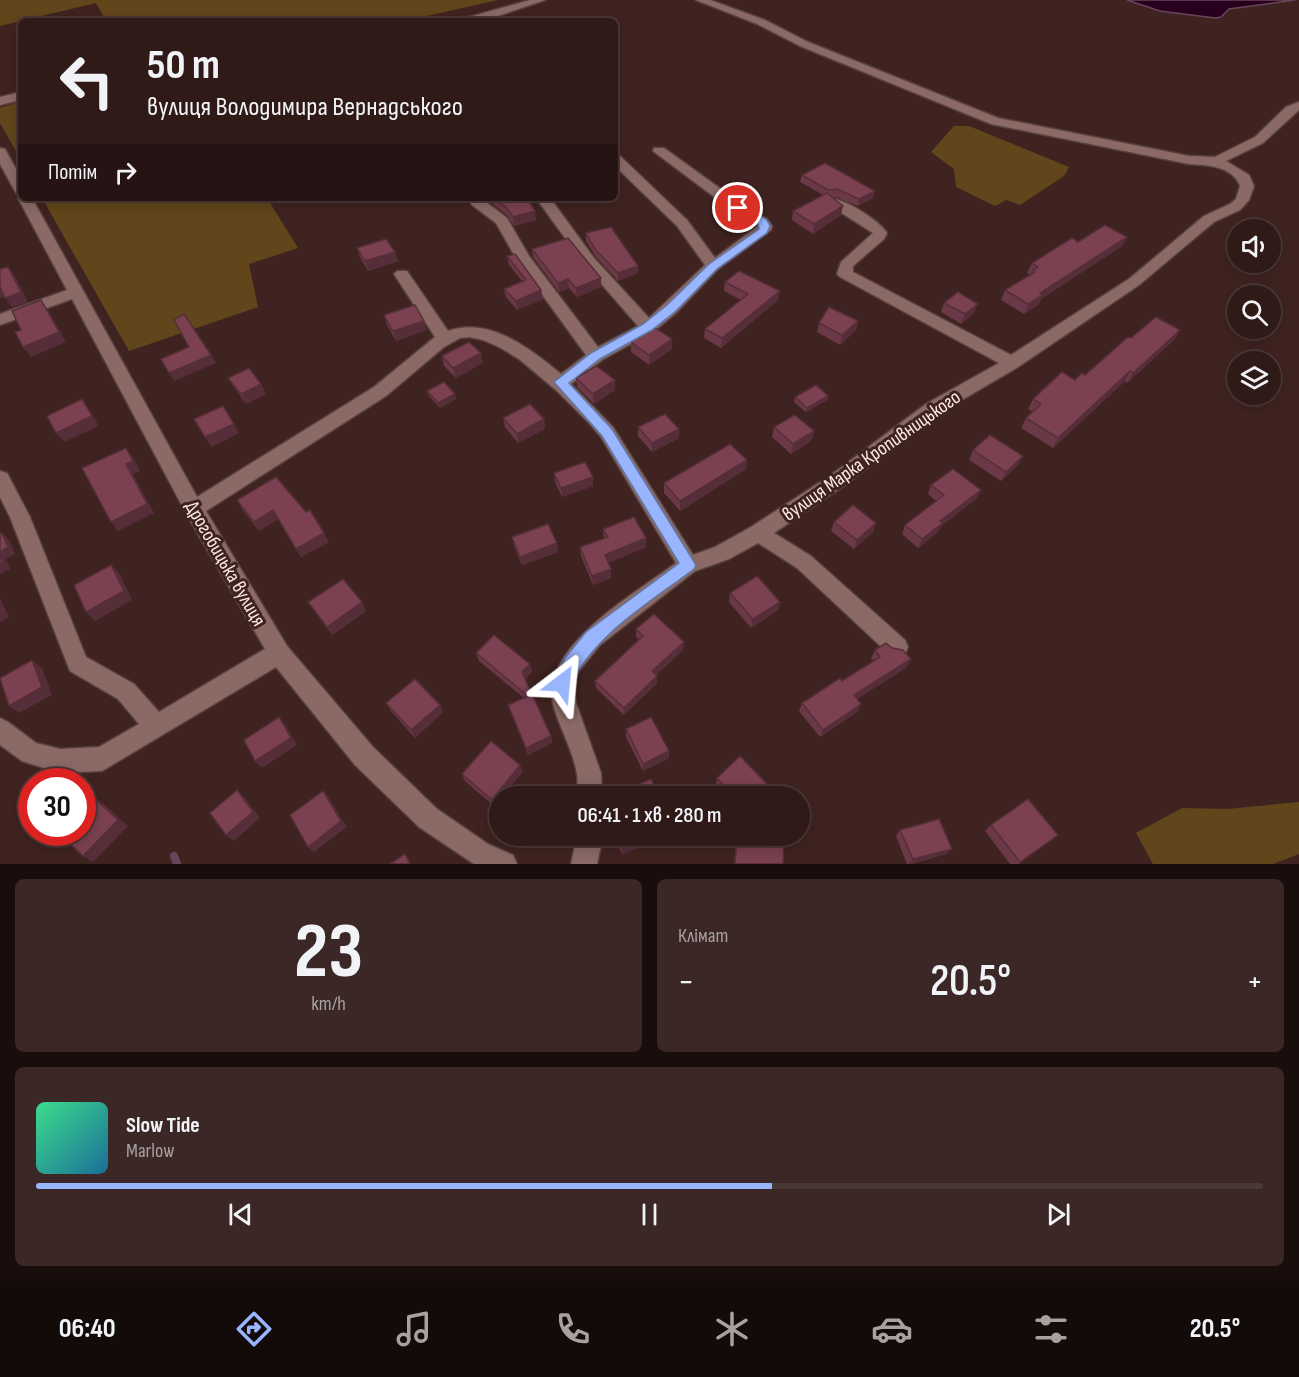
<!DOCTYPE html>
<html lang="uk">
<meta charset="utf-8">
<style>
:root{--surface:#2f1a18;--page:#3b2725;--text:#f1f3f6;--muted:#a7a1a2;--line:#4a3837;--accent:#99b5fd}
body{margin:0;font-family:"Sofia Sans Condensed",sans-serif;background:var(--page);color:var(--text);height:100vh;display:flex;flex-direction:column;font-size:22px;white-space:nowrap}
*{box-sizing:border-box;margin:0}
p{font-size:20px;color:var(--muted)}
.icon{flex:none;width:33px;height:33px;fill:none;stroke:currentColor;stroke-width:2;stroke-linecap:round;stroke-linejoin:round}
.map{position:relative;height:864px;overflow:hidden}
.side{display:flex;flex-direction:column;gap:15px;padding:15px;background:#1a0e0d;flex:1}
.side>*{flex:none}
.guide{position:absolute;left:18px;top:18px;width:600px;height:183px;border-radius:9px;box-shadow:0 3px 15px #0003,0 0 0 2px var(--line);background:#2f1a18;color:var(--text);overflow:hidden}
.buttons{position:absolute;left:1227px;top:219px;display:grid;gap:12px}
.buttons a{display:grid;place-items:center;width:54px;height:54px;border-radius:50%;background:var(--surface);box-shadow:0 3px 15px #0003,0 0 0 2px var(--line);font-size:30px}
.speed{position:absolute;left:18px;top:768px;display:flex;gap:12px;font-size:30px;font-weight:700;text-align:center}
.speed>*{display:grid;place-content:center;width:78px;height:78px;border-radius:50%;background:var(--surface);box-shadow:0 3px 15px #0003,0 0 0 2px var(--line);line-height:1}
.speed .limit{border:9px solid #d22;background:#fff;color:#111}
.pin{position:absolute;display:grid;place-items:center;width:51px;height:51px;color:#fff;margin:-26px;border:3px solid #fff;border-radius:50%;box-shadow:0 2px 6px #0007}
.me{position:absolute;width:66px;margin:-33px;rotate:29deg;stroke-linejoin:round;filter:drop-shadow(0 0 4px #0008)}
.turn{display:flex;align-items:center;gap:21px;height:126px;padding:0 30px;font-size:27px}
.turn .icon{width:78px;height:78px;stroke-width:2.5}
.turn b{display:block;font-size:42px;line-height:51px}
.then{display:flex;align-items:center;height:57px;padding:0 30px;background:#0003;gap:12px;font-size:22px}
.big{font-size:45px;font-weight:600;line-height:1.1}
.side .tile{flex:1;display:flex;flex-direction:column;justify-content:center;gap:9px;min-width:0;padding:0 21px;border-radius:9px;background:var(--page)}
.side .dial{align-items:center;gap:0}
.dial b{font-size:78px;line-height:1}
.song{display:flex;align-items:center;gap:18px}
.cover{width:72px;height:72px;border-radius:9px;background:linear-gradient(135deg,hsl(150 70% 55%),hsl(200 70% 35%))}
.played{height:6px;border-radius:3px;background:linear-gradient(90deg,var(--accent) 60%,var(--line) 60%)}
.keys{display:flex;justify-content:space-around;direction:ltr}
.heat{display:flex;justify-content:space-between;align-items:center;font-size:33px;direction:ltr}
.side .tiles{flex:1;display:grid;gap:15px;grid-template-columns:1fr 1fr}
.tile:last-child{grid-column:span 2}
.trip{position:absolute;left:489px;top:786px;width:321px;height:60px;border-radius:30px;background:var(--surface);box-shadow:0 3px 15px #0003,0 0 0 2px var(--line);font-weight:600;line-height:60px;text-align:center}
.dock{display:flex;height:96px;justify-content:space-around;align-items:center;background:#130a0a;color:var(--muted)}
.dock .icon{width:42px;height:42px}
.dock .selected{color:var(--accent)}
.dock b{font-size:27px;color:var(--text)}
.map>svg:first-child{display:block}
</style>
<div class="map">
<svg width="1299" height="864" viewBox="0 0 1299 864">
<rect width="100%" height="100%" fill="#3f2320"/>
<g fill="#62461b">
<path d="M0,0H498L405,21H106L96,3L0,26Z"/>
<path d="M21,101V160L0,123V108Z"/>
<path d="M954,126H969L1069,167L1064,176L1020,205L1006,200L995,206L956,187L954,169L931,152Z"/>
<path d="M42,198H267L298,248L249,264L258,307L129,351Z"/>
<path d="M1299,802V854L1273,864H1153L1136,833L1182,808L1227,809Z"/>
</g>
<path fill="#28001e" stroke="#67465a" stroke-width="1.5" d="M1127,0H1295L1229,9L1221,17L1215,18L1160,11Z"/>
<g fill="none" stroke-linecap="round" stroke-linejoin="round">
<path stroke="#67465a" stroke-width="8" d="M174,856L177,864"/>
<defs>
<g id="minor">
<path d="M530,0H545L492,18L455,21Z"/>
<path d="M696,0H710L765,20L808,42L998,118L1189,156L1215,157L1255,137L1286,107L1299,102V110L1263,143L1226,161L1249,175L1254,186L1249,200L1240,210L1214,222L1139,285L1018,367L938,414L845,485L774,533L811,556L905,640L908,647L905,654L897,657L889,654L797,568L758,543L729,559L695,571L600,645L579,671L573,683L576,703L601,773L602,796H578C577,789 578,781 577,774C573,750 559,727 553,704C539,648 637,592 676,563L601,437L589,423L557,391L519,359L499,347L483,340L469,337L460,338L444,347L386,396L206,511L287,646L373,747L437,809L488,844L513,855L517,864H474L419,827L355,765L276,667L102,771L60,773L22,761L0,745V718L8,722L36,743L60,749L99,747L139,724L118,699L70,671L10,517L0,497V471L7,473L30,517L86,657L134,684L159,712L265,649L187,515L72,299L0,325V314L67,290L18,198L20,195L21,198H32L197,497L374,387L435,337L394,274L397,271H407L448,331C489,316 531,349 561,374L586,355L517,260L496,223L472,205L470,202L472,199H482L507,218L529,256L598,347L638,326L584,264L536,198H550L594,258L649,318L705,265L677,226L615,166V155L620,156L687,220L715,258L758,226L733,211L653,151L654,148H664L743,205L767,219L772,226L771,230L718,269L677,312L654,331L602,360L571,384L613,427L693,555L715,547L751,527L831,475L926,404L999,363L840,277L837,274L841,262L873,233L829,205L827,202L829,199C842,196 881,222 887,233L884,239L853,266V272L1011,355L1129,279L1204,216L1230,204L1236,199L1240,186C1233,166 1207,165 1189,164L991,124L800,46L757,24Z"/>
<path d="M21,92V100L0,105V97Z"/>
<path d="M0,148L5,149L21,178V194L16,193L0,164Z"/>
<path d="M577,836H603L597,864H571Z"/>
</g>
</defs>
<use href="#minor" stroke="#58403e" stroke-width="3"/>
<use href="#minor" fill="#8b6a66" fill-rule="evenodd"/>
</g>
<g fill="#6a3846">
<path d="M802,175L873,198L858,206L836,197H832L841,215L813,234L792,220L793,211L823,195L800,182Z"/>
<path d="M485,198H527L536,220L514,226L508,216Z"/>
<path d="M586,233L638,266V273L618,281L596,257L586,241Z"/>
<path d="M1127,237L1122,246L1041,299L1038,305L1024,314L1001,300L1005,290L1031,275L1027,273L1032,263L1078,242Z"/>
<path d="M357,248L398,261L368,271L360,257Z"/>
<path d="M532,249L601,287L577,297L569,288L559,292L533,257Z"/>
<path d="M507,256L541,290L543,299L517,310L506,297L504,289L522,281L509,265Z"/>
<path d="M725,282L778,300L721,348L704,338L705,329L741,300L724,291Z"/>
<path d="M944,303L974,313L961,324L941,312Z"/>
<path d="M384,315L424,321L426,330L396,341L387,325Z"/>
<path d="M858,321L856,330L840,345L817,332L819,323Z"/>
<path d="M1180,330L1174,340L1127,383L1125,381L1053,448L1021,428L1026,418L1033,412L1028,409L1033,399L1085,375L1131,338Z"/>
<path d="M672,339V349L649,365L631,352V342Z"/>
<path d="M442,356L483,363L456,378L444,366Z"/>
<path d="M228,378L261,384L266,394L246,404L234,387Z"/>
<path d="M576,378L615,390L594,404L577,387Z"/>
<path d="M427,391L456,399L440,408L429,396Z"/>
<path d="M828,396L827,400L806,412L794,402L795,397Z"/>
<path d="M503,418L544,419L545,429L518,443L505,427Z"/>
<path d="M638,427L679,429V438L652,452L638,436Z"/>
<path d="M774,427L814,431L811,441L791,454L772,437Z"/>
<path d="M973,450L1023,456L1018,465L1001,481L969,460Z"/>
<path d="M747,460L746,469L680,511L664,493V483Z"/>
<path d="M554,473L593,477V486L562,497L555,482Z"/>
<path d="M931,485L981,490L976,499L941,526L938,532L918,548L902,534L905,525L936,501L928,494Z"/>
<path d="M237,500L329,542L301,557L278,519L259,531L242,509Z"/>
<path d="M834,522L876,523L873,532L854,549L831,531Z"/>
<path d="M603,529L646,547L608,563L611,569V578L593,585L581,556L580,547L604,538Z"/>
<path d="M512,537L558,552L522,565L514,546Z"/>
<path d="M730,593L780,602L778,610L751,628L729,602Z"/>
<path d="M308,602L366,611L332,635Z"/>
<path d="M636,629L683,650L656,675L657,683L624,715L596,688L595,681L639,640L636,637Z"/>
<path d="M892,648L911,659L907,667L857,699L858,711L820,737L799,711L802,703L842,681L874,661L871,658L875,650Z"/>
<path d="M476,653L530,664L532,672L525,679L551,736L552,743L528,755L508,705L524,698L479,661Z"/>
<path d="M386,703L440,705L443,712L415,738L391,711Z"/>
<path d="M626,729L669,758L643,771L626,737Z"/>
<path d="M523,772L500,796V800L494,806L465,781L462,774Z"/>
<path d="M717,778L764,791L759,796H727L716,785Z"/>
<path d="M991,825L1050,841L1019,864H1010L985,831Z"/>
<path d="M900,830L946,854L911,864H907L896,836Z"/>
<path d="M614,836H663L622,855Z"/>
<path d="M736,836H767L783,864H734Z"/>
</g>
<g fill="#562e39">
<path d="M875,191L873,198L858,206L859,199Z"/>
<path d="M843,206L841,215L813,234L814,224Z"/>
<path d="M535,211L536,220L514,226L513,217Z"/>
<path d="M1127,237L1122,246L1041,299L1038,305L1024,314L1028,304L1040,293Z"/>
<path d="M395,252L398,261L368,271L365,261Z"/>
<path d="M638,266V273L618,281V273Z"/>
<path d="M8,267L15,276L28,302L12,307L5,298Z"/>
<path d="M601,278V287L577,297L576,288Z"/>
<path d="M568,279L569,288L559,292L558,283Z"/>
<path d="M0,287L7,296L0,298Z"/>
<path d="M541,290L543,299L517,310L516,301Z"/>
<path d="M780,291L778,300L721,348L722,338Z"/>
<path d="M41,300L48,310L66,342L31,357L23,347Z"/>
<path d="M978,304L974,313L961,324L965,314Z"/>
<path d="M424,321L426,330L396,341L393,331Z"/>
<path d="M858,321L856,330L840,345L842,335Z"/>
<path d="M1180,330L1174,340L1127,383L1133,373Z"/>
<path d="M672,339V349L649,365V355Z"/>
<path d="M481,353L483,363L456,378L453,368Z"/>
<path d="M211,355L216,363L174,381L169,373Z"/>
<path d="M1130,371L1125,381L1053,448L1058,438Z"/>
<path d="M615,380V390L594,404L593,394Z"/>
<path d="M261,384L266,394L246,404L241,394Z"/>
<path d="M455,394L456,399L440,408L438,403Z"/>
<path d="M828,396L827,400L806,412L807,408Z"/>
<path d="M82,399L99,426L64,442L56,433Z"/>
<path d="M544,419L545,429L518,443L517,434Z"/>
<path d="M234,424L239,433L211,447L205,437Z"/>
<path d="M679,429V438L652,452V443Z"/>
<path d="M814,431L811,441L791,454L793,444Z"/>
<path d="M126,448L133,457L140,471L133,474L154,513L118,531L111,522L126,464Z"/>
<path d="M1023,456L1018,465L1001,481L1006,472Z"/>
<path d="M747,460L746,469L680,511V501Z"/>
<path d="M593,477V486L562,497L561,488Z"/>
<path d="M981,490L976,499L941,526L938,532L918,548L922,539L940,521Z"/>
<path d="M273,510L278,519L259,531L254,522Z"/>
<path d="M876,523L873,532L854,549L857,540Z"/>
<path d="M2,533L9,540L15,554L6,559L10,569L0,574V552Z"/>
<path d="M324,533L329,542L301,557L296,549Z"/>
<path d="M646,538V547L605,564V555Z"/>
<path d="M557,543L558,552L522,565L520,557Z"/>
<path d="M111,565L119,573L132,600L95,621L86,612Z"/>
<path d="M611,569V578L593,585L592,576Z"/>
<path d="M0,598L9,617L0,622Z"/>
<path d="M362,602L366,611L332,635L327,627Z"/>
<path d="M780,602L778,610L751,628L753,619Z"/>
<path d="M684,642L683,650L651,679L652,671Z"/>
<path d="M911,659L907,667L851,703L854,695Z"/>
<path d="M32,660L42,668L52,695L19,713L9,706Z"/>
<path d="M530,664L532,672L524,680L522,672Z"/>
<path d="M657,676V683L624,715V708Z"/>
<path d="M861,704L858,711L820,737L823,730Z"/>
<path d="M440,705L443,712L415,738L411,730Z"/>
<path d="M279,717L285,724L297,745L262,768L255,761Z"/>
<path d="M551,736L552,743L528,755L526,748Z"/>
<path d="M669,751V758L643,771V764Z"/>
<path d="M520,765L523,772L502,796H500V800L494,806L492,800Z"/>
<path d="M767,784L764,791L759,796H754Z"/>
<path d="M237,790L244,797L260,818L234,841L226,835Z"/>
<path d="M323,791L328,797L347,827L314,852L308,847Z"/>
<path d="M94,798L104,804L128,826L93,862L83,856Z"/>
<path d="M644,836H663L622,855L621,846Z"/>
<path d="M952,849L946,854L908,864L913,859Z"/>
</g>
<g fill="#7b4151" stroke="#562e39" stroke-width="1.5">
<path d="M825,163L875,191L859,199L837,189L828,190L802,175Z"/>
<path d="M827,193L843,206L814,224L793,211Z"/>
<path d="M494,198H527L535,211L513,217L507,208Z"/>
<path d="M1105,225L1127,237L1040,293L1043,295L1028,304L1005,290L1035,272L1033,270L1038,267L1032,263L1072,238L1078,242Z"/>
<path d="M611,227L638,266L618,273L595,249L586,233Z"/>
<path d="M568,238L601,278L576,288L568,279L558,283L532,249Z"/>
<path d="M386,239L395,252L365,261L357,248Z"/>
<path d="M515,254L541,290L516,301L504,289L526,280L507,256Z"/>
<path d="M8,267L21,292L5,298L0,287V269Z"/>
<path d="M739,271L780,291L722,338L705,329L748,294L725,282Z"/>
<path d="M958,292L978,304L965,314L944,303Z"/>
<path d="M41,300L59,332L23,347L15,332L21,330L12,311Z"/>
<path d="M415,305L424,321L393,331L384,315Z"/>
<path d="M829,307L858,321L842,335L819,323Z"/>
<path d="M184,314L211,355L169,373L161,359L189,347L174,320Z"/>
<path d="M1156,317L1180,330L1133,373L1130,371L1058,438L1026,418L1041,404L1033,399L1062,372L1075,380L1082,373L1085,375L1128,337L1131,338Z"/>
<path d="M654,327L672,339L649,355L631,342Z"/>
<path d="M469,342L481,353L453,368L442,356Z"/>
<path d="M596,366L615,380L593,394L576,378Z"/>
<path d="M249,368L261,384L241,394L228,378Z"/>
<path d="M444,382L455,394L438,403L427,391Z"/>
<path d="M816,385L828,396L807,408L795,397Z"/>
<path d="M82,399L92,416L56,433L47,416Z"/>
<path d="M530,404L544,419L517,434L503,418Z"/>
<path d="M223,406L234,424L205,437L194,419Z"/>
<path d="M665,414L679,429L652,443L638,427Z"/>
<path d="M795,415L814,431L793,444L774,427Z"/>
<path d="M990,435L1023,456L1006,472L973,450Z"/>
<path d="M730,444L747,460L680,501L664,483Z"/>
<path d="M126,448L133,461L126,464L147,504L111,522L82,468Z"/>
<path d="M585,462L593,477L561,488L554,473Z"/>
<path d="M953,469L981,490L940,521L943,523L922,539L905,525L944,495L931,485Z"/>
<path d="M276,477L306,512L310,510L324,533L296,549L273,510L254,522L237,500Z"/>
<path d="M853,505L876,523L857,540L834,522Z"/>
<path d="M634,517L646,538L605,555L611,569L592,576L580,547L608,537L603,529Z"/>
<path d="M548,524L557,543L520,557L512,537Z"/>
<path d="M2,533L8,547L0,552V534Z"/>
<path d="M0,555L3,562L0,564Z"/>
<path d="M111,565L124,591L86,612L74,585Z"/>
<path d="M757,576L780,602L753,619L730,593Z"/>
<path d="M343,579L362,602L327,627L308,602Z"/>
<path d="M654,614L684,642L652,671L657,676L624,708L595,681L643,636L636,629Z"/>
<path d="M494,635L530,664L522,672L551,736L526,748L508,705L528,696L476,653Z"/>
<path d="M886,643L892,648L903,650L911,659L854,695L861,704L823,730L802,703L840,678L842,681L880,657L875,650Z"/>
<path d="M32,660L42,687L9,706L0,678Z"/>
<path d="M415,679L440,705L411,730L386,703Z"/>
<path d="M279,717L291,738L255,761L244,740Z"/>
<path d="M651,717L669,751L643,764L626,729Z"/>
<path d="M491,741L520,765L492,800L462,774Z"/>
<path d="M740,756L767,784L754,796H734L717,778Z"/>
<path d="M651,779L659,796H612Z"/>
<path d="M237,790L253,812L226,835L210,813Z"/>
<path d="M323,791L341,821L308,847L290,815Z"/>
<path d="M94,798L118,820L83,856L58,833L82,832V809Z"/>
<path d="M1028,799L1058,835L1020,862L991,825Z"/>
<path d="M939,819L952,849L913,859L900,830Z"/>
<path d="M617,836H644L621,846Z"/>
<path d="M737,836H767L784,838L783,864H735Z"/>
<path d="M405,854L410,864H390Z"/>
</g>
<path fill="#99b5fd" stroke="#6376a4" stroke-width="1.5" d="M738,205L766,219L770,226L767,233L717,269L676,311L652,330L600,359L569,383L612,429L696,565L694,569C648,604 593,635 568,689L562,691L556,689L554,683L565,658L586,632L679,563L602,436L554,382L591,353L643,324L667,305L709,264L759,229L758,224L734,210L732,208Z"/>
<g text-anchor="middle" stroke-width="6" stroke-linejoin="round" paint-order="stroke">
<g font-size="20" fill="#fbe8e5" stroke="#3f2320">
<text transform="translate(871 455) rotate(-35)" y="7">вулиця Марка Кропивницького</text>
<text transform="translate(226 563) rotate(60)" y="7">Дрогобицька вулиця</text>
</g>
</g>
</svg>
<div class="buttons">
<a><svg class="icon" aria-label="sound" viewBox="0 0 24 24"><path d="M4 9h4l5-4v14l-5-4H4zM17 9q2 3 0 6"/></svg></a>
<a><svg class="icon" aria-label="search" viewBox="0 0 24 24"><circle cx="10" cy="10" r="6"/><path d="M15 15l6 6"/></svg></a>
<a><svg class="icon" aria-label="layers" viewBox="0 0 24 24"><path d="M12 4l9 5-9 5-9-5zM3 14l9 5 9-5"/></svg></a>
</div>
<div class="speed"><div class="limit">30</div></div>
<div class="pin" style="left:738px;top:208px;background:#d93025"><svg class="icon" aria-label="arrive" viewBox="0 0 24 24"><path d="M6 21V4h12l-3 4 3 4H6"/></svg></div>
<svg class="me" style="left:562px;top:683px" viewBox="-20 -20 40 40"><path d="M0-17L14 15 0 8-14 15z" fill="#99b5fd" stroke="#fff" stroke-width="4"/></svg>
<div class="trip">06:41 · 1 хв · 280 m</div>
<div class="guide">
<div class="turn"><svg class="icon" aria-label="left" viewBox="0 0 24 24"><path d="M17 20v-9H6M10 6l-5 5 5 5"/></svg><div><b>50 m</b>вулиця Володимира Вернадського</div></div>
<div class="then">Потім<svg class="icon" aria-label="right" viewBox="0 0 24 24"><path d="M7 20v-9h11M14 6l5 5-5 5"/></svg></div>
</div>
</div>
<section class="side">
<div class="tiles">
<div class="tile dial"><b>23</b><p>km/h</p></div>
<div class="tile"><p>Клімат</p>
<div class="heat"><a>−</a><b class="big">20.5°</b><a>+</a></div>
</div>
<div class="tile">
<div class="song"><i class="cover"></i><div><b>Slow Tide</b><p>Marlow</p></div></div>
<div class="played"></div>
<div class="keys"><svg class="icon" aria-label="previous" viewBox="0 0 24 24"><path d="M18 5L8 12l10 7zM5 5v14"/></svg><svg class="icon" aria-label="pause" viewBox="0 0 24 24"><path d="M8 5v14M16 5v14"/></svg><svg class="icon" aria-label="next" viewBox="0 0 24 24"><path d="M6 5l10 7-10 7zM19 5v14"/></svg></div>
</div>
</div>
</section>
<nav class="dock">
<b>06:40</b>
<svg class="icon selected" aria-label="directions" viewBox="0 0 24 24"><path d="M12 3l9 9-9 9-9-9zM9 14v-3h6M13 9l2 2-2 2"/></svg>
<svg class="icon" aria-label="music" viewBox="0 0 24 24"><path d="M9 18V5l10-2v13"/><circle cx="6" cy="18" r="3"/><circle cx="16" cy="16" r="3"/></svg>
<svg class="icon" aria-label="phone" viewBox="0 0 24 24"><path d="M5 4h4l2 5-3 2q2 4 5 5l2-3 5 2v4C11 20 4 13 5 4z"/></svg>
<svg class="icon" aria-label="climate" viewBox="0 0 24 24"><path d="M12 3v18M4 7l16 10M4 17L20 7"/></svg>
<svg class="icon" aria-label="car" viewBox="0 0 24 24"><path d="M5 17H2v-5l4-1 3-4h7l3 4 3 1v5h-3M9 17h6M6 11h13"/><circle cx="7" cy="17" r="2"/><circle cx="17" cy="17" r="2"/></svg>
<svg class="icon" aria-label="filters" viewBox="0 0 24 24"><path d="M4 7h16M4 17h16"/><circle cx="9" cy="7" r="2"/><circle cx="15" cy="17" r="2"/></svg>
<b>20.5°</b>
</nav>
